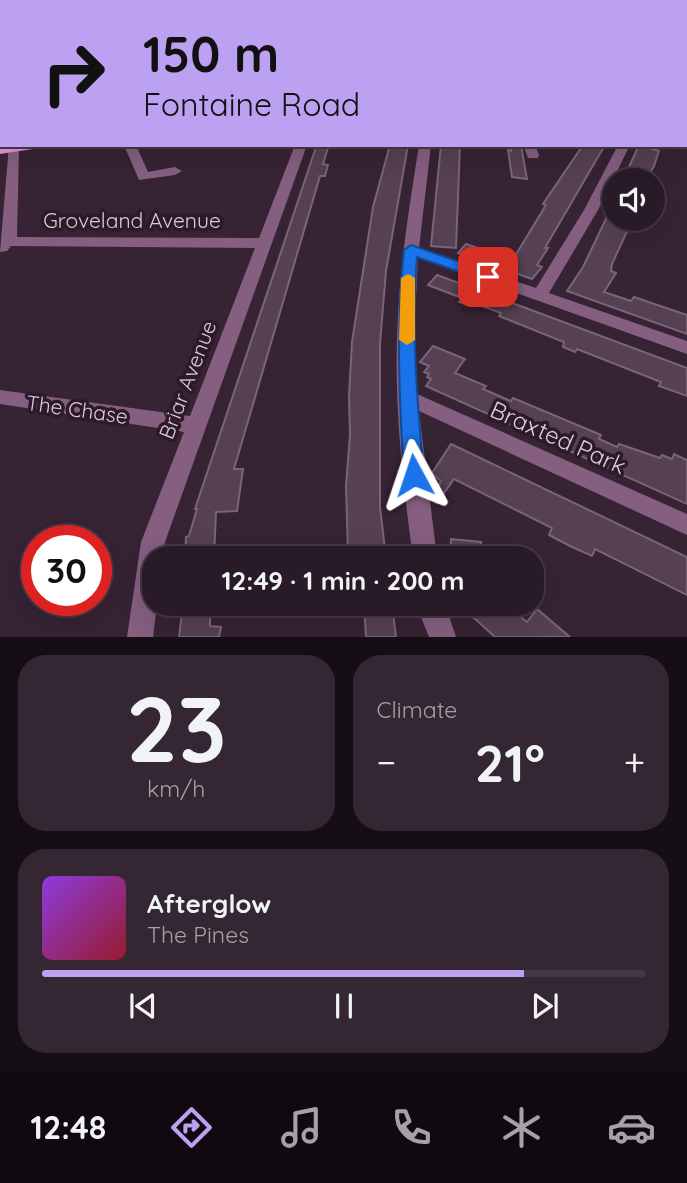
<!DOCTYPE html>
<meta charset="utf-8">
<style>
:root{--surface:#281a27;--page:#342733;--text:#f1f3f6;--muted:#a5a1a7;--line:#443844;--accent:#bca0f2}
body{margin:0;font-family:Quicksand,sans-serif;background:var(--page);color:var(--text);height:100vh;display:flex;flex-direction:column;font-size:26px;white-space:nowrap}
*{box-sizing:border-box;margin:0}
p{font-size:23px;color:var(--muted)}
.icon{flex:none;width:38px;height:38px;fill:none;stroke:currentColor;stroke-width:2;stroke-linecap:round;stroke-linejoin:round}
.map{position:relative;height:637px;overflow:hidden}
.sheet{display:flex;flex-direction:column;gap:18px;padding:18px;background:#160e15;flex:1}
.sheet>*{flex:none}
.guide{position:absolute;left:0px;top:0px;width:688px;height:147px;box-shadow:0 7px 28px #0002,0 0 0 2px var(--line);background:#bca0f2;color:#111;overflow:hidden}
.buttons{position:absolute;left:602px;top:168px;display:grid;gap:14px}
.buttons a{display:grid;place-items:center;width:63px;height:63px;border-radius:50%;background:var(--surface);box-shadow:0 7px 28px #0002,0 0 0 2px var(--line);font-size:35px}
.speed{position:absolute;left:21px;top:525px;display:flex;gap:14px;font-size:35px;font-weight:700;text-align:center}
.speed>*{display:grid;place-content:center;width:91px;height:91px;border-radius:50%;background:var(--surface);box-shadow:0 7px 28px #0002,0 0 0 2px var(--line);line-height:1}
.speed .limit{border:10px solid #d22;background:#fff;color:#111}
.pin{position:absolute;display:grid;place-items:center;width:60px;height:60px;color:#fff;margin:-30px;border-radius:14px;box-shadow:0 4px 10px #0006}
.me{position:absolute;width:77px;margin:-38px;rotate:355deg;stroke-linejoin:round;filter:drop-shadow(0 0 5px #0008)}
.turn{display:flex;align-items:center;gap:24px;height:147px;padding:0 28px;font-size:32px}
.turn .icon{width:91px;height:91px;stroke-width:2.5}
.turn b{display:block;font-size:49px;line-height:60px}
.big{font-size:52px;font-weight:700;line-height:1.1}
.sheet .card{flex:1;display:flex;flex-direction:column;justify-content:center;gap:10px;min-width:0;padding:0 24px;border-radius:28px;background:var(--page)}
.sheet .dial{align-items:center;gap:0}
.dial b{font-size:91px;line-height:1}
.song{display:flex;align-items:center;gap:21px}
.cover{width:84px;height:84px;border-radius:10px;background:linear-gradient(135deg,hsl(270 70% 55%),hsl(350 70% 35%))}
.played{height:7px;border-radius:4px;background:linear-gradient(90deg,var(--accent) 80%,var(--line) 80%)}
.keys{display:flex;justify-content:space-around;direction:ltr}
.heat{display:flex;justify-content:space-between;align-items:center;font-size:38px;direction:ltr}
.sheet .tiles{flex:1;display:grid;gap:18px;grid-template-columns:1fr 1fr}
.card:last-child{grid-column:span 2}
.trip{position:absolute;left:142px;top:546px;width:402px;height:70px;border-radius:28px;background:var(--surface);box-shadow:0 7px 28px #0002,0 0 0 2px var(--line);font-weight:700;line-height:70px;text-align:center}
.tab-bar{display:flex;height:112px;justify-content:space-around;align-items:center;background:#100a10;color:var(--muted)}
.tab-bar .icon{width:49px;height:49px}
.tab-bar .active{color:var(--accent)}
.tab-bar b{font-size:32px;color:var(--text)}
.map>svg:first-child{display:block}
</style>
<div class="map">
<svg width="687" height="637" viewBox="0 0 687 637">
<rect width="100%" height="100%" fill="#362334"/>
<path fill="#522a4f" d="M0,0H332L334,2H2L0,118Z"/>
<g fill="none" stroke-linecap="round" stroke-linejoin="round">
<path fill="#230121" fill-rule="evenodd" d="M458,0H479L456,2Z"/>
</g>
<g fill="#564053" stroke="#7b6478" stroke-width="2">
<path d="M390,145H408L386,271L380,344V507L386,558H358V553H348L346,486L350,435L349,396L352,342L373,207Z"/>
<path d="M441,145H460L456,248L431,246Z"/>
<path d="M511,145H521L527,179L512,177L508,150L511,151Z"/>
<path d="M583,145H605L545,248H548L537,265L542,267L532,279L458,253L466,244L498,255L500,252L515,256L546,205L543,204Z"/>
<path d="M639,145L659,151L654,166L646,180H623Z"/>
<path d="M316,147L328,148L323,164L328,165L325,176H320L234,469H243L237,511L216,512L214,558H185L186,537L189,536L197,509H195Z"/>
<path d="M614,202V219L628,221L625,226L629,227L612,264L611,271L616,273L604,292L631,301L634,297L687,315V334L567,291L583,267Z"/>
<path d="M437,275L687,368V396L659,386L661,382L577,349L575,352L563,347L564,342L499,316L501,313L474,303L471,306L459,302L462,298L428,285Z"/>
<path d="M433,346L465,359L455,373L486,386L483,389L511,401L513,398L594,432L601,435L599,439L617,447L619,444L660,458L662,455L672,459L674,454L687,460V504L426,386L431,379L427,377L429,374L424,372L429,366L420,362Z"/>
<path d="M451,444L687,557V595L595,549L592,556L570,546L549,535L552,528L454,479L437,503L433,500L441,481L432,473Z"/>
<path d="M451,539L481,542V558H450Z"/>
<path d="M183,604H210V626L221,627L219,637H179Z"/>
<path d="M364,604H392L396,637H366Z"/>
<path d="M469,604H505L527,622L537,609L570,637H495L464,609Z"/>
</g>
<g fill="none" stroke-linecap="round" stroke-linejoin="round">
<g fill="#855e80" fill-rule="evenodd">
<path d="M10,0H37L39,2H11Z"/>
<rect x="543" y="0" width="8" height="2"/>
<rect x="607" y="0" width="8" height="2"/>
<path d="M687,76V83H686V76Z"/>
<rect x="0" y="105" width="2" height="6"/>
<path d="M9,145H17L19,148L17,237L259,238L295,145H307L165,542L163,558H154V604H157L153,637H127L141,542L184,432L0,404V390L190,416L255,248L11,246L7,251L0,252Z"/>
<path d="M124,145H136L148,172L175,167L182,171L175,175L139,180Z"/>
<path d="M419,145H431L419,248L536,288L584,210L618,145H630L598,210L549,293L687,341V354L418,258L415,317L417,394L687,514V535L419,411L437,558H413C402,478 393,395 398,314C401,257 410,202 419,145Z"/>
<path d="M523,145H535L539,155L538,158H528Z"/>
<path d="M419,604H445L456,637H429L421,617Z"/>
</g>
<path fill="#df8fd7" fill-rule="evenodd" d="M39,145L33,149L0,154V146Z"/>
<g fill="#f8abf0" fill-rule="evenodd">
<path d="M406,0H420L421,2H407Z"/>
<rect x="686" y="121" width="1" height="9"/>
</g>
</g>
<path fill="#1a73e8" stroke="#114b97" stroke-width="2" d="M411,245L494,274L496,277L494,280H483L417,257C411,329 417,402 424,475L421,480L414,483L407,480L404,475C399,400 396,324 404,250Z"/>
<path fill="#f59e0b" d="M408,274L415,278V340L407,345L399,340L401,278Z"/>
<g text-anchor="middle" stroke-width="7" stroke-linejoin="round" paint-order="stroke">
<g font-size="21" fill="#dacdd8" stroke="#2c192a">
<text x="132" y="228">Groveland Avenue</text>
<text transform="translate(188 380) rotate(-69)" y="7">Briar Avenue</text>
<text transform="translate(77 410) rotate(8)" y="7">The Chase</text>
</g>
<g font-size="24" fill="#dacdd8" stroke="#2c192a">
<text transform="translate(558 438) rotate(24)" y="8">Braxted Park</text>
</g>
</g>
</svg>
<div class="buttons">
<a><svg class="icon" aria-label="sound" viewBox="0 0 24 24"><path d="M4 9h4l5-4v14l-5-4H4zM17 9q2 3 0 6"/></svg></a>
</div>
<div class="speed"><div class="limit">30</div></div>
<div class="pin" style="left:488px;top:277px;background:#d93025"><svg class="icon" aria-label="arrive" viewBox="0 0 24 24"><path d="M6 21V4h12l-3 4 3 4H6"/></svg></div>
<svg class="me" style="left:414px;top:475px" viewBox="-20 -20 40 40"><path d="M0-17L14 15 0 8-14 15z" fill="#1a73e8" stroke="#fff" stroke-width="4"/></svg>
<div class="trip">12:49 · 1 min · 200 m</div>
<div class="guide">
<div class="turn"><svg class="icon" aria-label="right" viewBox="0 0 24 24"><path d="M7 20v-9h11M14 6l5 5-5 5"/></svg><div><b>150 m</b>Fontaine Road</div></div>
</div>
</div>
<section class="sheet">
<div class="tiles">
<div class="card dial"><b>23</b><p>km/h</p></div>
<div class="card"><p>Climate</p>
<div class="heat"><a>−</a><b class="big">21°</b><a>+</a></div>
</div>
<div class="card">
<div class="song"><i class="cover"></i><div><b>Afterglow</b><p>The Pines</p></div></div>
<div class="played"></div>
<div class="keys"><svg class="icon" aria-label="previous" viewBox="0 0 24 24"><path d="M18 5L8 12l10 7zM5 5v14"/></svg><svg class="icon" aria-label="pause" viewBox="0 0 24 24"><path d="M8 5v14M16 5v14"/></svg><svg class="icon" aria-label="next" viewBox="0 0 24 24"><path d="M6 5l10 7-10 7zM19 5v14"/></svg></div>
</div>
</div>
</section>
<nav class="tab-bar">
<b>12:48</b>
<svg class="icon active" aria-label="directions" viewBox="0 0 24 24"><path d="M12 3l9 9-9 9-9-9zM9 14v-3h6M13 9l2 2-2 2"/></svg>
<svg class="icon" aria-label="music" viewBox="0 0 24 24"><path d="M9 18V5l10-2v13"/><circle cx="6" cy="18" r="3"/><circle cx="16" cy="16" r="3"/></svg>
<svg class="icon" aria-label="phone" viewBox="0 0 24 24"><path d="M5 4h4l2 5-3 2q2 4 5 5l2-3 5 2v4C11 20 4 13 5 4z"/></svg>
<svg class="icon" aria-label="climate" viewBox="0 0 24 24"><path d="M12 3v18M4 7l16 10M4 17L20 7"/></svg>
<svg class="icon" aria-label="car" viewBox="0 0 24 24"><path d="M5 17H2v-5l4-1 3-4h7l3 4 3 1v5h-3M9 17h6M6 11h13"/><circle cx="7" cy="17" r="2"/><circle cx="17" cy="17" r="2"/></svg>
</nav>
